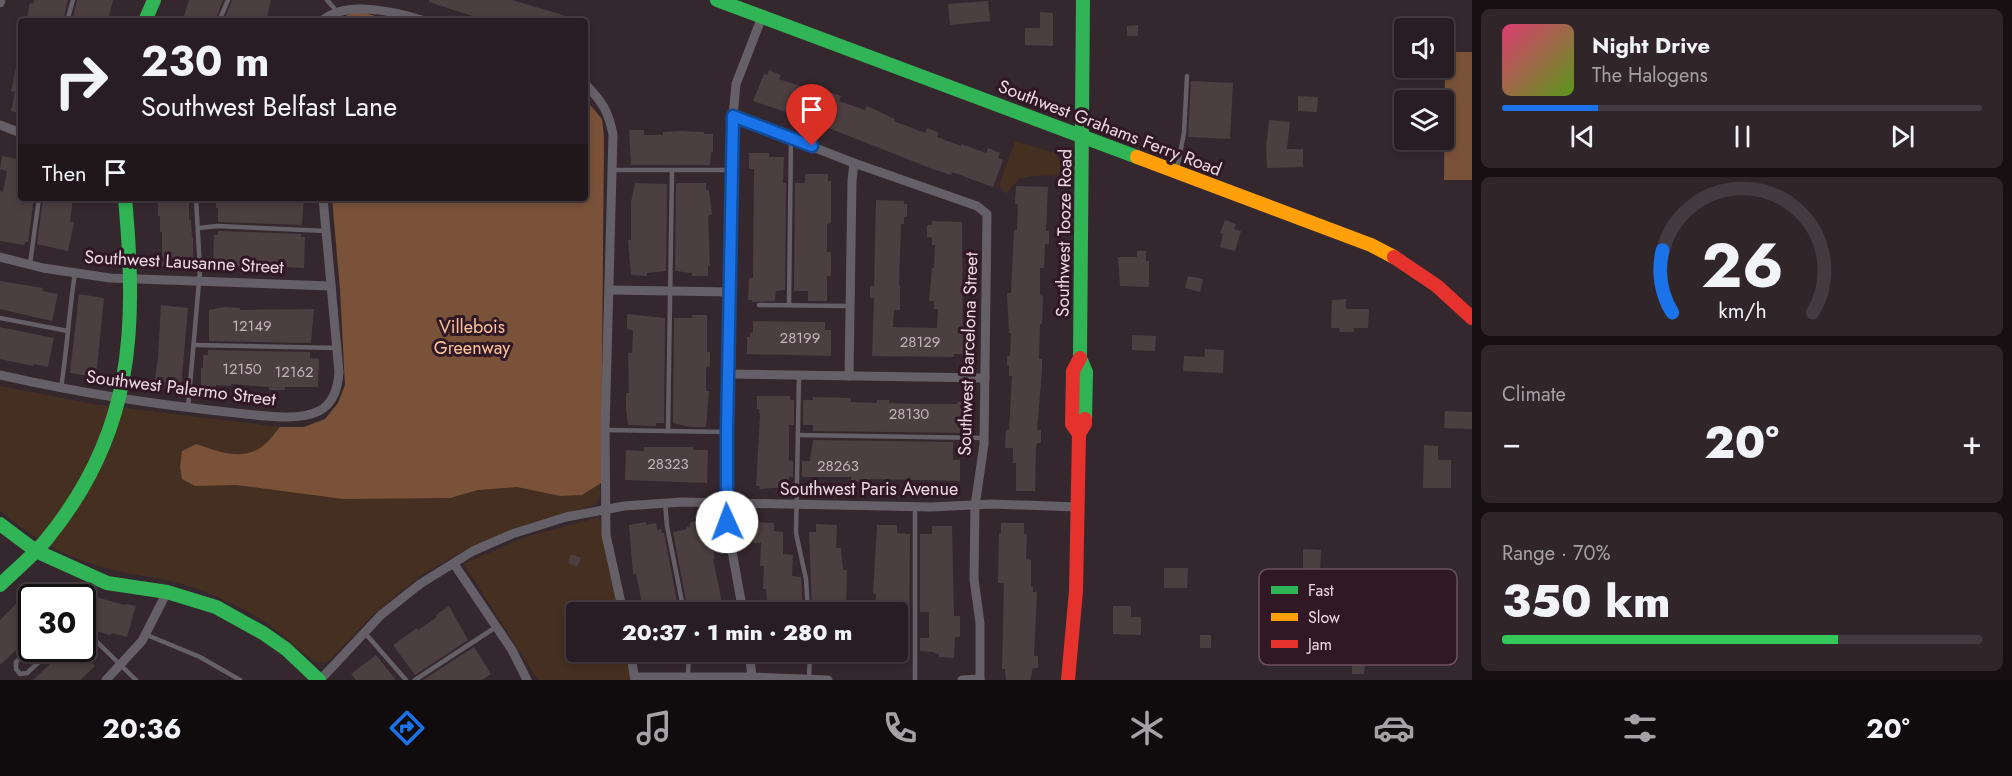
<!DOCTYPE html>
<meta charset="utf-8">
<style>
:root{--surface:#281d22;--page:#30262a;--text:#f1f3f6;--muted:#a5a2a5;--line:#443b40;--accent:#1a73e8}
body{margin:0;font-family:Jost,sans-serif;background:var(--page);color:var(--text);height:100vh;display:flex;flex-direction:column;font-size:22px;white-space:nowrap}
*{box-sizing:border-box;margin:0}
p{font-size:20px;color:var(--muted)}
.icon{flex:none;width:33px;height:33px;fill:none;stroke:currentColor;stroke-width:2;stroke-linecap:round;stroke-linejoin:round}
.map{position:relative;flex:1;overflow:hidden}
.sheet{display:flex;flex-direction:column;gap:9px;padding:9px;background:#161013;width:540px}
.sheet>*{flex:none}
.hud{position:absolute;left:18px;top:18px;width:570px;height:183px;border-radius:6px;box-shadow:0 3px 9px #0003,0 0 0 2px var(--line);background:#281d22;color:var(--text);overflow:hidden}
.fabs{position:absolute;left:1394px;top:18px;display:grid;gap:12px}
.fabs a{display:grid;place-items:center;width:60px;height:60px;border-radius:6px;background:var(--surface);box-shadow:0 3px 9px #0003,0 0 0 2px var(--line);font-size:30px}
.speed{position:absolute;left:18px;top:584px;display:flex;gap:12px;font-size:30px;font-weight:700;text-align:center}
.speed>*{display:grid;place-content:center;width:78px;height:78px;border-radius:50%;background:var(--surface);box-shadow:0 3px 9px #0003,0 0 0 2px var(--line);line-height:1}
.speed .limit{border:3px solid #111;border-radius:9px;background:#fff;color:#111}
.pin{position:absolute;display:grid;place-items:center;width:51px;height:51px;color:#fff;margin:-62px -26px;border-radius:50% 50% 50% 0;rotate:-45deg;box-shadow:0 0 6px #0007}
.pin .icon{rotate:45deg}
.me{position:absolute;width:66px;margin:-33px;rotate:358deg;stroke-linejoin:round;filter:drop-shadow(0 0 4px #0008)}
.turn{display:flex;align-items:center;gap:21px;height:126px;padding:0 24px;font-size:27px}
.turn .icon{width:78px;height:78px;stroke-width:2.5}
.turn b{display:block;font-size:42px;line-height:51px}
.then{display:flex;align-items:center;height:57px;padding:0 24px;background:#0003;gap:12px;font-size:22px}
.big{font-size:45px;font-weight:800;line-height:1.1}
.sheet .widget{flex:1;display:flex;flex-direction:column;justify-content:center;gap:9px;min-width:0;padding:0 21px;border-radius:9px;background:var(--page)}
.sheet .dial{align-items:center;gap:0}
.dial svg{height:156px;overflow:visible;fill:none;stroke:var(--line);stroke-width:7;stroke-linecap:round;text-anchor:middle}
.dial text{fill:var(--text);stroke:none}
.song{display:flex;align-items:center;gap:18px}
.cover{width:72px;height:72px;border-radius:9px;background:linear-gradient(135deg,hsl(340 70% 55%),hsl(90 70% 35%))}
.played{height:6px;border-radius:3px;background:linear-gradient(90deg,var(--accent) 20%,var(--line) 20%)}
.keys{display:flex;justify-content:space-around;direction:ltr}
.heat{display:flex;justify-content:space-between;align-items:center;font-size:33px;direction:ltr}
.charge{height:9px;border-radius:4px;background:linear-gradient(90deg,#34c759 70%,var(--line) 0)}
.trip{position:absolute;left:566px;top:602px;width:342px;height:60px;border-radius:6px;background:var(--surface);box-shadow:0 3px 9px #0003,0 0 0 2px var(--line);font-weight:800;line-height:60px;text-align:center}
.tabs{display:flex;height:96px;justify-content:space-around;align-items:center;background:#100c0e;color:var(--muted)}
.tabs .icon{width:42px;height:42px}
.tabs .selected{color:var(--accent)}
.tabs b{font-size:27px;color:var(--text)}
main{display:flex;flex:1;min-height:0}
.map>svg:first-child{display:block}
</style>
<main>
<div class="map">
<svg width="1472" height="680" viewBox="0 0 1472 680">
<rect width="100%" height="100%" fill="#35272e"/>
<g fill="#452f21">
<path d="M585,99L602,119L604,137L600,496L596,505L543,519L506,532L463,551L425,573L400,592L372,616L330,660L325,663L314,662C299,650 284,635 268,624C247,610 221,598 198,589C173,580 148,577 122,572C77,563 35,541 0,511V386L93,404L280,427H304L325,419L338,403L345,385L340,290L332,198H585Z"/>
<path d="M1015,141L1055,153L1061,162L1065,175L1033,176L1019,179L1006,194L999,186Z"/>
<path d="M599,517L620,612H576V651H626L632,680H538L464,564L522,538Z"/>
</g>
<g fill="#795239">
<path d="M363,12L390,21H337L351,13Z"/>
<path d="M1445,52H1472V180H1444Z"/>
<path d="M585,99L602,119L604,137L601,483L582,495L560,496L517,487L478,490L450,498L343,499L236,485L195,486L182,479L180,467L182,451L196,444C217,451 240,461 260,448C268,443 274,434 280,427H304L325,419L338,403L345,385L340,290L332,198H585Z"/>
</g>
<g fill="#4c3f42">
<path d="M34,0H68L63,21H32V19L27,17L30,3L33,4Z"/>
<path d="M77,0H113L108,21H72Z"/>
<path d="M189,0H223L215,21H190L183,19Z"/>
<path d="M232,0H271L266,21H224Z"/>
<path d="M429,0H512L576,19L575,21H488L429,2Z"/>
<path d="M988,1L990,21L950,25L948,4Z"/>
<path d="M1040,12L1053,13V46L1025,45V28H1040Z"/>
<path d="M1138,25V36H1127V26Z"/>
<path d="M17,63L21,64V114L11,111L15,92L11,91Z"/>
<path d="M769,70L781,75L779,79L809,89L810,87L828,94L829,92L841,96L839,101L865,110L867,106L895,119L894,121L925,133L927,128L939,133L937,137L961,146V144L986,153L988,148L1000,153L998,158L1003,160L1002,163L993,187L952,172L951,175L930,168L801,117L753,101L764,74L767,75Z"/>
<path d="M1191,81L1233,83L1230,139L1188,137Z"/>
<path d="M1298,96L1318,97L1317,112L1298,111Z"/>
<path d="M1269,120L1290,122L1287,149H1303V167L1267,168L1266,148Z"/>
<path d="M629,130H644V135H663V132L681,131L704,132V134H713V152H711L710,165H631Z"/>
<path d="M749,153H769V157H784L783,183H786L785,290L776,291L775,301L752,302V300H748L749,278H753L754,169H749Z"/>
<path d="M2,156L21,160V198H34L28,242H25L24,245L0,241V191L3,192L7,171L0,169Z"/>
<path d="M805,174H828V181H831V223L827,224V252H831V276H827V301H808V291H794L795,183H805Z"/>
<path d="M635,183L667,184L666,271L647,273V276L631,275L628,240H631V202Z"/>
<path d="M678,183H706V190H709L712,214L708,216L710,266H708V276H692V273L675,271L676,184Z"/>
<path d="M1016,186L1048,187L1046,231H1049V244H1045L1044,268H1040V295L1043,296L1042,324H1040L1039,359H1042V371L1037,430H1041V443H1037L1036,448L1035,491H1016V463H1013V448H1005L1006,430H1009L1012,376H1009V365H1007V356H1010L1011,333H1009L1007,293H1011L1014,230H1017L1018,204H1015Z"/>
<path d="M43,198H73L70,222H74L68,251L37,244Z"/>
<path d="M158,198H185V202H189V220H191L192,237H193V265H188V268H168L167,266H162V232H160V216H158Z"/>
<path d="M216,198H304L302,225L218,222V208H216Z"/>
<path d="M876,200L904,201V204H907V217H904V224H901L899,286H900V310H894L893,327L937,328L938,309H934V301H929L932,268H934L935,245H932V238L927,237V225H932V221L962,222L963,354H954V357L872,356L874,298H870V286H874Z"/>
<path d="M1225,220L1236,224L1234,229L1241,231L1235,251L1220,247L1223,234L1220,233Z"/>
<path d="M218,231L301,234V237H305L304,268L283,267V271L213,266L214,235H218Z"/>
<path d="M1137,251H1146V261H1149V287L1120,286L1118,257H1137Z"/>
<path d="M1188,276L1203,279L1200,292L1185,288Z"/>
<path d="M0,281L43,288L42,291L58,294L52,321L0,309Z"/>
<path d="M79,294L104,298L96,377L70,373Z"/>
<path d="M1346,299V309H1369L1368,328H1354V332H1340L1339,328H1331L1332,300Z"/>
<path d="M161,305L188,308L181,388L154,385L158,358Z"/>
<path d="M224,307L240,308V310L314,309L311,343L209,341V310Z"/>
<path d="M627,314L665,318L664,423H656V426L628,425L626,408V393H629L628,353H632L633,332L632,330L627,329Z"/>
<path d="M692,315H707V352H710V367L707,366L706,369V391H709L706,427H690L673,423L674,318H692Z"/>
<path d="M753,321L825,322V330H831V356L747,354V337H750V333L753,332Z"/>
<path d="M0,327L54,338L48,367L34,364L33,366L0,359Z"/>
<path d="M1132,335L1156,336L1155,351L1132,350Z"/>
<path d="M1205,349L1224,350L1223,373L1183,371L1184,356L1205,357Z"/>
<path d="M208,350L310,352V358L319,359L318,387H285V390H269V387L231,384V386L216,385V391L201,390V368H203V355H208Z"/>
<path d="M757,396H790V400H794V425H789V460L793,461V477H789V487L759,489L760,486H756L760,416L759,409H757Z"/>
<path d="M813,397L851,398V402L877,403V400H889V403L920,404H957V402H965V433L813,431V425H803V400H813Z"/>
<path d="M1445,411L1472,412V429L1444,428Z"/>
<path d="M813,440L953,442V460H960V481L870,479L869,482H851V477H802V461H810Z"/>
<path d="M1424,445L1438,446V460H1451V488H1423Z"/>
<path d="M644,447H693V450H708L707,483L625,480L626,450L644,451Z"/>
<path d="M706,520L708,533H709L710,540H712L715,559H713L724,612H688L673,532L687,529L686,527L690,526V522Z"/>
<path d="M646,522V525L656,523L657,530L661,529L662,533H664L679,612H644L636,574H633L629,525Z"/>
<path d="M753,522L774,523V531L783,532V554L793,555L792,576L801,577L803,612H768L766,589H763L764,566H760L761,543H753Z"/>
<path d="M1001,523H1024V534H1027L1026,559L1031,560V587H1033V592H1037L1034,656H1038V668H1033L1030,680H1006L1005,669H1002L1004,583H998L999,533H1001Z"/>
<path d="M816,524L837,525L836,548H841L843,570H847L846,612H812L809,532H816Z"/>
<path d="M877,525H897V533L910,534L909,638H910V651H908V653H899V661L878,660V651H897V612H875L876,594H873Z"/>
<path d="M932,526H952L954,616H960V637H955L954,658L939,657V654L934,653V652L920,651V638H929V612H920V534H932Z"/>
<path d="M1303,549L1321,550L1320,573L1303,572Z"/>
<path d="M571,554L581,558L577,567L568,563Z"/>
<path d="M1164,568H1188L1187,588H1164Z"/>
<path d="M54,582V585L124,605L127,604L136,606L127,637L112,633L110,635L82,627V597H43L42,583Z"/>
<path d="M24,596L32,604V635L0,665V620Z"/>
<path d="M449,606L468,640L415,675L393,645L417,628L418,630L437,617L436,615Z"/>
<path d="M1113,606H1131V617H1141V635L1113,634Z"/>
<rect x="1200" y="635" width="11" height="13"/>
<path d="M474,647L491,674L482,680H423Z"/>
<path d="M67,648H78L95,666L80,680H33Z"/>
<path d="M376,655L396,680H356L351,674Z"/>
<path d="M1352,660H1365L1364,674H1352Z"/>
</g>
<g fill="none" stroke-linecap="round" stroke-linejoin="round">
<g stroke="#656067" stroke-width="4.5">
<path d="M327,0L334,8"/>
<path d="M67,21L73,0"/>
<path d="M219,21L228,0"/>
<path d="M1177,169L1184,133L1187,76"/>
<path d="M612,170H732"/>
<path d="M199,228L217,226L326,231"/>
<path d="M30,264L39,198"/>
<path d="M759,305L849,306"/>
<path d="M789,305L791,138"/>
<path d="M0,318L68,331"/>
<path d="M195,345L337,348"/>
<path d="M799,376L796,533L806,579L808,612"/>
<path d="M61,388C67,350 69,311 75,273"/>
<path d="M188,408L200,270L196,198"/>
<path d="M605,430L727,432"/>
<path d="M668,431L672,170"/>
<path d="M798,435L984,438"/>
<path d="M665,502L667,526L684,612"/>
<path d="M915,507V680"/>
<path d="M365,633L406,680"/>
<path d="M147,635L200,657L240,680"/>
<path d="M82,637L95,640L136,680"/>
<path d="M32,646L16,662V669L20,674L27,673L54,648"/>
<path d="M688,677L689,651"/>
<path d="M809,679L810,651"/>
<path d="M415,680L496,627"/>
</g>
<g stroke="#656067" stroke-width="9">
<path d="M0,3L1,0"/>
<path d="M322,21C345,0 394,11 425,21"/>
<path d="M585,84C602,101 609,112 613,135L605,430L606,535L623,612"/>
<path d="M733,116L854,163L977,206L987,214L984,444L975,506L974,579L980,623V680"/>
<path d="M0,125L21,133"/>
<path d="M0,257L43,268L110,278L331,286"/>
<path d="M610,290L731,292"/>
<path d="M728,374L985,378"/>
<path d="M0,375C78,393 157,405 236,413C260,415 297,422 319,411C333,404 338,387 339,372L323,198"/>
<path d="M849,376L852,181L854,163"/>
<path d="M454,564L512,650L527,680"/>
<path d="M743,612L728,529L726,503L733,116L736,84L762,17"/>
<path d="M630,651L635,680"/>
<path d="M749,651L752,677"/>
<path d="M635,677H752L828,680"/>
<path d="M106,680L142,641L167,592"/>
<path d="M320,680L381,615L420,584L473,551L512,534L566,517L624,506L682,502L931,507L992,504L1078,507"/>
<path d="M962,680L980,679"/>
</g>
<g stroke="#30b455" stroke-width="14">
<path d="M717,0L1137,157"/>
<path d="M1083,0L1080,358L1086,372L1085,419"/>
<path d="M145,21L154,0"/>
<path d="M0,524L36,551L107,583L167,592L216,607L263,633L286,649L319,680"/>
<path d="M0,585C15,570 32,557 46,540C134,433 137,330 125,198"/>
</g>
<path stroke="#ff9f0a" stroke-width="14" d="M1137,157L1371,245L1394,257"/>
<g stroke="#e5322d" stroke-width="14">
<path d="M1394,257L1437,286L1472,318"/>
<path d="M1079,434L1072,424L1073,371L1080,358"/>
<path d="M1068,680L1076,591L1079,434L1085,424V419"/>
</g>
</g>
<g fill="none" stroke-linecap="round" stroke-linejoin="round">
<defs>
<path id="route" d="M727,522V432L733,116L812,146"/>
</defs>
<use href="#route" stroke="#114b97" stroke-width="15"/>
<use href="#route" stroke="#1a73e8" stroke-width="10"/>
</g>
<g text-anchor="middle" stroke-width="6" stroke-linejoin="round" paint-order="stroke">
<g font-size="15" fill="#c4b3bb">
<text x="252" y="331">12149</text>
<text x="800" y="343">28199</text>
<text x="920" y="347">28129</text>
<text x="242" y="374">12150</text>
<text x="294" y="377">12162</text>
<text x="909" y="419">28130</text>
<text x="668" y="469">28323</text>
<text x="838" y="471">28263</text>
</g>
<g font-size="18" fill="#ecdae3" stroke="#301825">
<text transform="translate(1110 128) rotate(21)" y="6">Southwest Grahams Ferry Road</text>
<text transform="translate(1064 233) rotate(-89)" y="6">Southwest Tooze Road</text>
<text transform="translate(184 262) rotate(3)" y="6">Southwest Lausanne Street</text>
<text transform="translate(968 354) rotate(-88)" y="6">Southwest Barcelona Street</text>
<text transform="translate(181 388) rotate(7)" y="6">Southwest Palermo Street</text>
<text x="869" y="495">Southwest Paris Avenue</text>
</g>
<g font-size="18" fill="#fcc39d" stroke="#301825">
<text x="472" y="333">Villebois<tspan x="472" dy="21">Greenway</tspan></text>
</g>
</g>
<rect x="1259" y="569" width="198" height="96" rx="9" fill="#301825" stroke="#68525e" stroke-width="1.5"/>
<rect x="1271" y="586" width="27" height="8" fill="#30b455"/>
<rect x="1271" y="613" width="27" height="8" fill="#ff9f0a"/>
<rect x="1271" y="640" width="27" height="8" fill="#e5322d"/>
<g font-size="16" fill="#ecdae3">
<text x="1308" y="596">Fast</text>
<text x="1308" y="623">Slow</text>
<text x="1308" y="650">Jam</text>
</g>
</svg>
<div class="fabs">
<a><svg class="icon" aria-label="sound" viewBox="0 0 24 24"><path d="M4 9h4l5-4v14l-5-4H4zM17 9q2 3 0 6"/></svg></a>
<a><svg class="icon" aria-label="layers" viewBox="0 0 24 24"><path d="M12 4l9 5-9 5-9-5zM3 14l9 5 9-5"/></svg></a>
</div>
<div class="speed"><div class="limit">30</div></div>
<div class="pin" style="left:812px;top:146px;background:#d93025"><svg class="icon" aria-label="arrive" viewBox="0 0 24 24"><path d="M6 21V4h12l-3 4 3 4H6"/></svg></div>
<svg class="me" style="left:727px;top:522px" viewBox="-20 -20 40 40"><circle r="19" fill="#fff"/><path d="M0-13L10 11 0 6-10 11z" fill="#1a73e8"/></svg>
<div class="trip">20:37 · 1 min · 280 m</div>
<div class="hud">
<div class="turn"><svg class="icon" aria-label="right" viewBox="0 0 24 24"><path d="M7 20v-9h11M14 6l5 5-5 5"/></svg><div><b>230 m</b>Southwest Belfast Lane</div></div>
<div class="then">Then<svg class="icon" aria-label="arrive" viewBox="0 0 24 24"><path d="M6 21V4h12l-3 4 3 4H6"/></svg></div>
</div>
</div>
<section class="sheet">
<div class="widget">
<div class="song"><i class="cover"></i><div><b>Night Drive</b><p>The Halogens</p></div></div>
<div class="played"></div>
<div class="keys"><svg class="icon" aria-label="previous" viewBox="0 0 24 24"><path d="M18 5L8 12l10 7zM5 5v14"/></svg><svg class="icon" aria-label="pause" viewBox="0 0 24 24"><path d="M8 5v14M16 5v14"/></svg><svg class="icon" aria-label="next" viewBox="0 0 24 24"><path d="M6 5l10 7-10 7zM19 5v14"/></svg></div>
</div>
<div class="widget dial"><svg viewBox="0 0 100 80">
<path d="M14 69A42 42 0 1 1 86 69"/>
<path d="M14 69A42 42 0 0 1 9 37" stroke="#1a73e8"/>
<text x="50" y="56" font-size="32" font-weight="700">26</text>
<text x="50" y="72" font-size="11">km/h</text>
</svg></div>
<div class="widget"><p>Climate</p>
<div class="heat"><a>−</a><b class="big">20°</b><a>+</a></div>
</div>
<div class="widget"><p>Range · 70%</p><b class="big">350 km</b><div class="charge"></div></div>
</section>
</main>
<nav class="tabs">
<b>20:36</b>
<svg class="icon selected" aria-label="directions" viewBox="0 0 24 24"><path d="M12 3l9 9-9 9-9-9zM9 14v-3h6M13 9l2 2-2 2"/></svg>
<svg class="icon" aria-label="music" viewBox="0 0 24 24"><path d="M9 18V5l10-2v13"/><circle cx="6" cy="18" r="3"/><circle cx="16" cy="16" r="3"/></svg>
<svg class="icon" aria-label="phone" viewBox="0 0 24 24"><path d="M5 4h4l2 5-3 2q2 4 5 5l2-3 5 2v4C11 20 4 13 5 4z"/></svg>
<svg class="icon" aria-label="climate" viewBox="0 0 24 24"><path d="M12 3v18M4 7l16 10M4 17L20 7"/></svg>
<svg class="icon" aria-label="car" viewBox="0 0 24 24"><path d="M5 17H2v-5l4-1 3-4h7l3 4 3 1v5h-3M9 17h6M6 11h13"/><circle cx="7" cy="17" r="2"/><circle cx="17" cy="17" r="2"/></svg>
<svg class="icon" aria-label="filters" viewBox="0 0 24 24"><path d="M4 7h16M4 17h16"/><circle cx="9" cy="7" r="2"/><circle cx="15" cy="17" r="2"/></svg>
<b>20°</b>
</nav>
